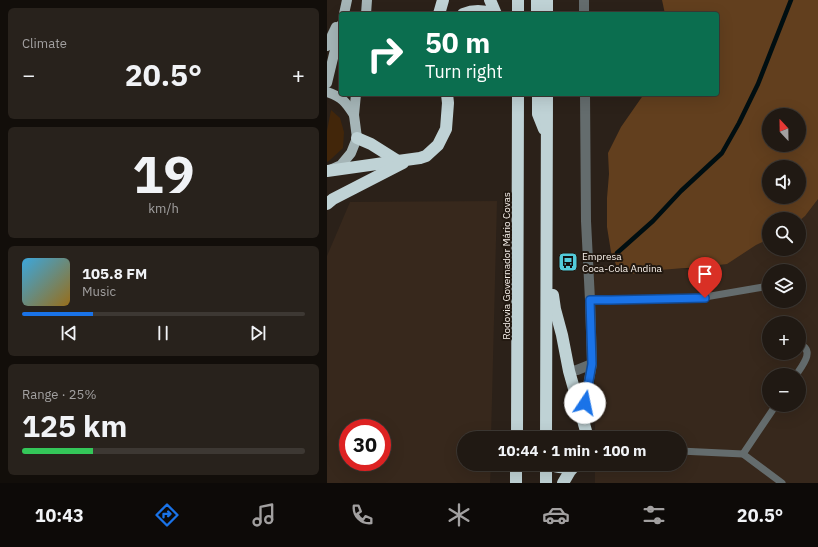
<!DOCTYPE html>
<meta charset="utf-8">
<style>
:root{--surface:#201913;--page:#28221c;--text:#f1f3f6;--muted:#a2a0a0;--line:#3d3833;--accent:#1a73e8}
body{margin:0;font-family:"IBM Plex Sans",sans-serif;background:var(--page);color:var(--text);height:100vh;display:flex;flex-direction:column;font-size:15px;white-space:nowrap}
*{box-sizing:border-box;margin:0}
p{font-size:13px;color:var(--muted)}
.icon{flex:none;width:22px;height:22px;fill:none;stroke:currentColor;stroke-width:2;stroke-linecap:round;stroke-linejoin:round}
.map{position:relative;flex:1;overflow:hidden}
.side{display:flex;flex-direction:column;gap:8px;padding:8px;background:#120e0a;width:327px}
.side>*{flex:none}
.top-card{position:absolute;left:12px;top:12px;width:380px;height:84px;border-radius:4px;box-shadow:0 4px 16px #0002,0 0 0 1px var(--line);background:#0b6e4f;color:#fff;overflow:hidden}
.needle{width:26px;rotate:338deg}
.fabs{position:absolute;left:435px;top:108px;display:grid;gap:8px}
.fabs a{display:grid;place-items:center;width:44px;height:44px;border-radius:50%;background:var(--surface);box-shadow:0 4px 16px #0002,0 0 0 1px var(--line);font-size:20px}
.speed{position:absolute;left:12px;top:419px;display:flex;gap:8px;font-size:20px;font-weight:700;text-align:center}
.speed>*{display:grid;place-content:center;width:52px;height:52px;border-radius:50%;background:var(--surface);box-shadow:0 4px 16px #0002,0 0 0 1px var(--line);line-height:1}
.speed .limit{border:6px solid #d22;background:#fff;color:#111}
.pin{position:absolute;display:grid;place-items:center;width:34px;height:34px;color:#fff;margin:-41px -17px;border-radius:50% 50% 50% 0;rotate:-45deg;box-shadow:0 0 4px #0007}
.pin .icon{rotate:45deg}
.me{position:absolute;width:44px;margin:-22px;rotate:11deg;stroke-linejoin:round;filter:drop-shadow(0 0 3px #0008)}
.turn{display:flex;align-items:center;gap:14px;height:84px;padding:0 20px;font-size:18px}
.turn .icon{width:52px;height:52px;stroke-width:2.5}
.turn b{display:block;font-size:28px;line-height:34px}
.big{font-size:30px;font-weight:700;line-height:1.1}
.side .card{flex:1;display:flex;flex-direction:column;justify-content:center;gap:6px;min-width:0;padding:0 14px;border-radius:6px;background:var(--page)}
.side .dial{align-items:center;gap:0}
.dial b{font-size:52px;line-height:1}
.song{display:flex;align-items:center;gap:12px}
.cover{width:48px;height:48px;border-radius:6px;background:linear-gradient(135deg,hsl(200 70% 55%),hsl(40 70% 35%))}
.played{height:4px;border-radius:2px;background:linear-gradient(90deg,var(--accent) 25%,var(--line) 25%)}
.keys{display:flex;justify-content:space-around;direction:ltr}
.heat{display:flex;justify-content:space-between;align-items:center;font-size:22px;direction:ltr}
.charge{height:6px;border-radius:3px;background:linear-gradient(90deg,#34c759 25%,var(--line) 0)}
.trip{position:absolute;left:130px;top:431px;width:230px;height:40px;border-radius:20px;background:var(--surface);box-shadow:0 4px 16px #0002,0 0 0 1px var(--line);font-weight:700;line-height:40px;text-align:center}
.menu{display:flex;height:64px;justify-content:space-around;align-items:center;background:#0d0a08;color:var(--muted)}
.menu .icon{width:28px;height:28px}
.menu .current{color:var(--accent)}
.menu b{font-size:18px;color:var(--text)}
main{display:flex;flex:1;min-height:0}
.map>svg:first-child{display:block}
</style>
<main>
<section class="side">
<div class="card"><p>Climate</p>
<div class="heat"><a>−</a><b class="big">20.5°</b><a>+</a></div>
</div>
<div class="card dial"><b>19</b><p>km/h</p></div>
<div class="card">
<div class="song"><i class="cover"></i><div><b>105.8 FM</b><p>Music</p></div></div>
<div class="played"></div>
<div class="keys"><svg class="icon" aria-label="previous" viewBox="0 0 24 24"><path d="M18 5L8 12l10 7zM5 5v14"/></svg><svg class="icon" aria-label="pause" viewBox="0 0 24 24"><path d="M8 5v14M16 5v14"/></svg><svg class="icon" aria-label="next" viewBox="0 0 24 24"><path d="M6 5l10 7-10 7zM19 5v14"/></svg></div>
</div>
<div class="card"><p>Range · 25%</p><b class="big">125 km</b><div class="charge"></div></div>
</section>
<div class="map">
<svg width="491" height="483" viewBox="0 0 491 483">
<rect width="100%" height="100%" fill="#2b2119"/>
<g fill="#37281c" fill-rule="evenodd">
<path d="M491,175V483H268V464H353V438H268L267,265L377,270L464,197H472ZM442,219H472V249H442ZM442,271H472V301H442ZM442,323H472V353H442ZM442,375H472V405H442Z"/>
<path d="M170,201L164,438H137V464H164L163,483H0V256L23,202ZM21,428H55V462H21Z"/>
</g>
<path fill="#42260a" d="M4,110L13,118L17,132L16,148L3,160L0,162V131Z"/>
<path fill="#623f1e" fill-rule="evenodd" d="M335,0H491V199L478,216L472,221V219H442V239L429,245L400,264L374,267L331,270L311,274L299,273L290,267L284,252L280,227V198L282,174L281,153L294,127L317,94H390V14H338ZM442,115H472V145H442ZM442,167H472V197H442Z"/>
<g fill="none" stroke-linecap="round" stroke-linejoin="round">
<path stroke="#000e11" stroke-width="4.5" d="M290,253L326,221L354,191L395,153L412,123L431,84L464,0"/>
<g stroke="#646c6d" stroke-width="7">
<path d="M263,300H284L378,297L442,286"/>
<path d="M469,375C475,366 489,350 472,344"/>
<path d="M353,451L416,454L455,483"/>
<path d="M416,454L449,405"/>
</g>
<g stroke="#646c6d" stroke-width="10">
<path d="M257,0V14"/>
<path d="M242,371L250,370L265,364"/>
<path d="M255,416L265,364L263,300L259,221L258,94"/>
</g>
<g stroke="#a5b5b7" stroke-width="10">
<path d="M17,14L20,0"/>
<path d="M39,14L40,0"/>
<path d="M0,46L9,27"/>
<path d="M0,83L14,25"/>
<path d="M0,92C15,97 19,102 27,115"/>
<path d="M5,169L14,165L24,153L30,138L27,115L29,94"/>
</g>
<g stroke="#bfd2d5" stroke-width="12">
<path d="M163,0L169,14"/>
<path d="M210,0V14"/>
<path d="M112,14L116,0"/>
<path d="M136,14C146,10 156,10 166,14"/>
<path d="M191,14V0"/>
<path d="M220,14V0"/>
<path d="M211,94V114L217,129"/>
<path d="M30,138L44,144L71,161"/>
<path d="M0,171L71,161L93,158L99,156L111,145L119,129L121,103L120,94"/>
<path d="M0,204L6,199L76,163"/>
<path d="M226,295L228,309L235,335L242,371L259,431L260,438"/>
<path d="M190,438L191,94"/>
<path d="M219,438L220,94"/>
<path d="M223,464C232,469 240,468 249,464"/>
<path d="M189,483V464"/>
<path d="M219,483V464"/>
<path d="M236,483L243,471L249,464"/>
</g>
</g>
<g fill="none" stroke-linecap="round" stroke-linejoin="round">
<defs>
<path id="route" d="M258,403L265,364L263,300H284L378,298"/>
</defs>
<use href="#route" stroke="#114b97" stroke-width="10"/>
<use href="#route" stroke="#1a73e8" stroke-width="7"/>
</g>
<defs>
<symbol id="bus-square" viewBox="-11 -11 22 22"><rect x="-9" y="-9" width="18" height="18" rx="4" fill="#53cbda" stroke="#211810"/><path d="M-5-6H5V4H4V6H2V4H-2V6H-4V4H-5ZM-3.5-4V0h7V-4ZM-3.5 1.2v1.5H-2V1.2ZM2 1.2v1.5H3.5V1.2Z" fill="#111"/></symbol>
</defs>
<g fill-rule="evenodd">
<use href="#bus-square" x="230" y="251" width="22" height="22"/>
</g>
<g text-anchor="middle" stroke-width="4" stroke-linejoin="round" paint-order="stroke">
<g font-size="10" fill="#f9f2ec" stroke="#211810" text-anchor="start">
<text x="255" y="260">Empresa<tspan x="255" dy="12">Coca-Cola Andina</tspan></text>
</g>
<g font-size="10" fill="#f9f2ec" stroke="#211810">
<text transform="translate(179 266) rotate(-90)" y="4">Rodovia Governador Mário Covas</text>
</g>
</g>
</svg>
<div class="fabs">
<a><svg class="needle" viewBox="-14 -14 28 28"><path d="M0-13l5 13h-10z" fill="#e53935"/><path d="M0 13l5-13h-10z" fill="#a2a0a0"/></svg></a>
<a><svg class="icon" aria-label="sound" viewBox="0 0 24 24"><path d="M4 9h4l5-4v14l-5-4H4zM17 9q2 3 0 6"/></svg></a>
<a><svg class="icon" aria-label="search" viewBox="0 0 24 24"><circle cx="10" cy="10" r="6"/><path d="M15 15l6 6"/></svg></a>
<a><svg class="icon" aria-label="layers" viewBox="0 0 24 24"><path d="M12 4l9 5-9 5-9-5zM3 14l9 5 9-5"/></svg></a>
<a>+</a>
<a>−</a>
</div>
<div class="speed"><div class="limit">30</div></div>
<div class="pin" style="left:378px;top:298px;background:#d93025"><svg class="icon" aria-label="arrive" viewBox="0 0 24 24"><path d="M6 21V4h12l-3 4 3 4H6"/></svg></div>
<svg class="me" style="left:258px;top:403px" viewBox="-20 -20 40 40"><circle r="19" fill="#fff"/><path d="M0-13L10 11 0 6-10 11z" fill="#1a73e8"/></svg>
<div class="trip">10:44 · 1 min · 100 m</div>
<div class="top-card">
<div class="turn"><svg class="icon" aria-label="right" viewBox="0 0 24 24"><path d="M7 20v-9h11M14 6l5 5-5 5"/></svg><div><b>50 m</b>Turn right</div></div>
</div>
</div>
</main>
<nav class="menu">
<b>10:43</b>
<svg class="icon current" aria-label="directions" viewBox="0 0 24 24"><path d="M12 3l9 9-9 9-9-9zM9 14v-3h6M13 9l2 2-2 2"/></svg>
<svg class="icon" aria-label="music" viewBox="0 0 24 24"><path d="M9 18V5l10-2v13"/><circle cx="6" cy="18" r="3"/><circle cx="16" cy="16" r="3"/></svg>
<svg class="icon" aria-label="phone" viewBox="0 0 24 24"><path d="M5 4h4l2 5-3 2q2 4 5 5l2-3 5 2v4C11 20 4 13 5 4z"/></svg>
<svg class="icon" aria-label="climate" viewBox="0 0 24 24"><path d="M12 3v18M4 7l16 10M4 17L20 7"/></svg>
<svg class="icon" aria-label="car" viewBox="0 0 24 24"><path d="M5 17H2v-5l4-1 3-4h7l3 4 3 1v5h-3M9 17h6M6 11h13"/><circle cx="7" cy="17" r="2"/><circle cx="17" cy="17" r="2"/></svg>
<svg class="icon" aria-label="filters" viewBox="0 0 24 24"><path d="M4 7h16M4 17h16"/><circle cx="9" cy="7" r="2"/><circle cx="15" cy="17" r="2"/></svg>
<b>20.5°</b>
</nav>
